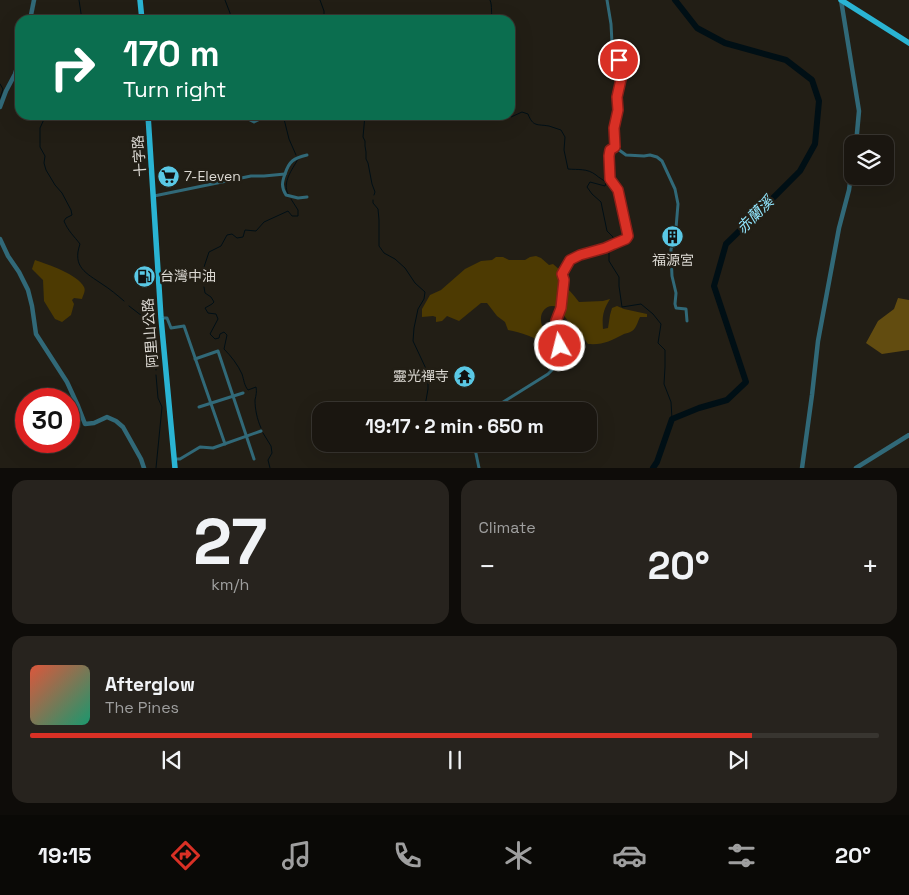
<!DOCTYPE html>
<meta charset="utf-8">
<style>
:root{--surface:#1a1610;--page:#27231e;--text:#f1f3f6;--muted:#9f9f9f;--line:#383530;--accent:#d93025}
body{margin:0;font-family:"Space Grotesk","Noto Sans TC",sans-serif;background:var(--page);color:var(--text);height:100vh;display:flex;flex-direction:column;font-size:19px;white-space:nowrap}
*{box-sizing:border-box;margin:0}
p{font-size:16px;color:var(--muted)}
.icon{flex:none;width:28px;height:28px;fill:none;stroke:currentColor;stroke-width:2;stroke-linecap:round;stroke-linejoin:round}
.map{position:relative;height:468px;overflow:hidden}
.details{display:flex;flex-direction:column;gap:12px;padding:12px;background:#0e0c09;flex:1}
.details>*{flex:none}
.banner{position:absolute;left:15px;top:15px;width:500px;height:105px;border-radius:15px;box-shadow:0 5px 20px #0002,0 0 0 1px var(--line);background:#0b6e4f;color:#fff;overflow:hidden}
.tools{position:absolute;left:844px;top:135px;display:grid;gap:10px}
.tools a{display:grid;place-items:center;width:50px;height:50px;border-radius:10px;background:var(--surface);box-shadow:0 5px 20px #0002,0 0 0 1px var(--line);font-size:25px}
.speed{position:absolute;left:15px;top:388px;display:flex;gap:10px;font-size:25px;font-weight:700;text-align:center}
.speed>*{display:grid;place-content:center;width:65px;height:65px;border-radius:50%;background:var(--surface);box-shadow:0 5px 20px #0002,0 0 0 1px var(--line);line-height:1}
.speed .limit{border:8px solid #d22;background:#fff;color:#111}
.pin{position:absolute;display:grid;place-items:center;width:42px;height:42px;color:#fff;margin:-21px;border:2px solid #fff;border-radius:50%;box-shadow:0 1px 5px #0007}
.me{position:absolute;width:55px;margin:-28px;rotate:352deg;stroke-linejoin:round;filter:drop-shadow(0 0 4px #0008)}
.turn{display:flex;align-items:center;gap:18px;height:105px;padding:0 25px;font-size:22px}
.turn .icon{width:65px;height:65px;stroke-width:2.5}
.turn b{display:block;font-size:35px;line-height:42px}
.big{font-size:38px;font-weight:700;line-height:1.1}
.details .tile{flex:1;display:flex;flex-direction:column;justify-content:center;gap:8px;min-width:0;padding:0 18px;border-radius:15px;background:var(--page)}
.details .dial{align-items:center;gap:0}
.dial b{font-size:65px;line-height:1}
.song{display:flex;align-items:center;gap:15px}
.cover{width:60px;height:60px;border-radius:8px;background:linear-gradient(135deg,hsl(10 70% 55%),hsl(160 70% 35%))}
.played{height:5px;border-radius:2px;background:linear-gradient(90deg,var(--accent) 85%,var(--line) 85%)}
.keys{display:flex;justify-content:space-around;direction:ltr}
.heat{display:flex;justify-content:space-between;align-items:center;font-size:28px;direction:ltr}
.details .tiles{flex:1;display:grid;gap:12px;grid-template-columns:1fr 1fr}
.tile:last-child{grid-column:span 2}
.trip{position:absolute;left:312px;top:402px;width:285px;height:50px;border-radius:15px;background:var(--surface);box-shadow:0 5px 20px #0002,0 0 0 1px var(--line);font-weight:700;line-height:50px;text-align:center}
.tabs{display:flex;height:80px;justify-content:space-around;align-items:center;background:#0a0906;color:var(--muted)}
.tabs .icon{width:35px;height:35px}
.tabs .on{color:var(--accent)}
.tabs b{font-size:22px;color:var(--text)}
.map>svg:first-child{display:block}
</style>
<div class="map">
<svg width="909" height="468" viewBox="0 0 909 468">
<rect width="100%" height="100%" fill="#221e15"/>
<g fill="#4d3a02">
<path d="M536,256L541,258L549,265L553,264L560,270L564,286C569,289 575,297 579,302L603,301L610,299C603,310 602,317 603,329L608,328L610,315L612,308L617,306L624,309L647,314V317H640C638,321 636,329 632,331C629,333 626,333 624,334C610,341 604,345 588,344C582,334 572,327 565,317C563,314 562,310 558,308C549,302 540,311 541,320C541,329 547,329 552,335C556,339 560,346 561,352C553,351 552,347 547,344C535,338 521,332 508,330L505,322L497,316L487,303H481L459,321L447,316L442,321L436,322V317L433,316L422,317V309L430,295L441,290L465,269L481,261L492,260L496,257H503L509,260H525L530,257Z"/>
<path d="M35,260C49,265 77,274 84,287C86,291 83,295 82,299L74,298L72,300L74,304L71,315L62,322L55,319L44,301L43,280L32,269Z"/>
</g>
<path fill="#624c10" d="M898,298L909,300V350L882,354L866,343L878,321L894,309Z"/>
<g fill="none" stroke-linecap="round" stroke-linejoin="round">
<g stroke="#000f15" stroke-width="1">
<path d="M79,0L82,20"/>
<path d="M225,0L230,13L231,20"/>
<path d="M320,0L324,11V20"/>
<path d="M490,0C493,7 490,13 493,20"/>
<path d="M510,78L512,83L510,90"/>
<path d="M0,84L3,89L0,98"/>
<path d="M46,115L40,128V147L45,156L44,163L46,170L55,185L62,193L71,210L72,215L66,218L64,221C68,231 74,236 80,244C72,267 86,273 102,284C110,289 117,295 124,301"/>
<path d="M283,115L289,139L296,155"/>
<path d="M365,115L363,137L365,141V146L366,152V159L368,163L372,184L375,192L374,195"/>
<path d="M509,115L511,117L522,112L528,114C533,127 537,124 549,126C553,127 557,129 561,130L565,137L564,150L568,169C578,170 587,168 596,175C599,178 603,179 606,183L605,186L590,182L587,187L592,194L601,202L607,231L613,237V241"/>
<path d="M288,194C282,182 292,170 298,159"/>
<path d="M373,200V203L378,209L379,220V246L384,253L395,259L405,268L415,283L425,292L424,299L418,309L414,328L413,341L428,373V389L425,406L431,411"/>
<path d="M610,249L609,252V261L619,277V286L622,307L641,304L653,314L661,324L658,343L665,350V367L664,384L671,402L672,419"/>
<path d="M207,281L204,267L209,252L221,246L227,235L232,234L237,238L243,237L245,230L256,231L264,222L288,211L292,216H298V210L291,199"/>
<path d="M204,287L205,293L211,297L214,302L212,304L205,308L208,313L216,314L218,319L210,334L215,339L219,338L220,334L224,332L227,335L224,349C231,356 238,365 242,374C244,380 244,385 248,390L256,387C257,392 256,395 255,400C255,409 257,419 261,428"/>
<path d="M129,306L142,316L155,348L156,370"/>
<path d="M263,433L271,446L272,453L268,460L270,468"/>
<path d="M156,468L162,407L158,398L156,375"/>
</g>
<path stroke="#000f15" stroke-width="6" d="M653,468L657,462L672,419L699,408L727,400L746,382L714,286L726,244L765,206L800,171L815,144L819,101L812,80L786,60L725,43L697,28L675,0"/>
<g stroke="#316978" stroke-width="3">
<path d="M248,115L250,120L254,122L262,118L274,115"/>
<path d="M615,147L626,155L644,156L650,155L657,157L662,161L675,189L678,204L675,240L671,249V255L672,276L676,293L675,304L676,308L686,309L687,321"/>
<path d="M285,174C289,161 294,158 307,155"/>
<path d="M154,196L251,176H264L285,174C282,182 281,187 286,195L298,198L307,197"/>
<path d="M161,318H167L171,328L184,326L225,444"/>
<path d="M195,359L218,351L254,459"/>
<path d="M199,407L243,393"/>
<path d="M499,411V406L500,404L548,374L556,366L560,361L562,355L556,321L561,308L564,281L562,274L570,260L580,255L605,248L614,244L626,239L628,236L618,190L610,179L609,156L610,150L615,147L614,128L618,110L617,97L624,66L614,54L612,43L611,24L607,0"/>
<path d="M474,444L479,468"/>
<path d="M175,459H180L200,447L213,448L261,431"/>
</g>
<g stroke="#316978" stroke-width="4.5">
<path d="M841,0L859,111L856,144"/>
<path d="M30,20L34,0"/>
<path d="M0,107L6,91L15,74L20,58"/>
<path d="M0,239L8,256L19,272L28,290L32,306L36,334L67,382L78,406L85,424L94,423L107,417L116,421L123,427L141,459L144,468"/>
<path d="M802,468L812,395L818,341L839,228L849,190L852,167"/>
<path d="M856,468L909,435"/>
</g>
<g stroke="#2ab4d3" stroke-width="5.5">
<path d="M140,0L142,20"/>
<path d="M841,0L909,43"/>
<path d="M148,115L161,318L175,468"/>
</g>
</g>
<g fill="none" stroke-linecap="round" stroke-linejoin="round">
<defs>
<path id="route" d="M560,346L556,321L561,308L564,280L562,274L570,260L580,255L605,248L614,244L626,239L628,236L618,190L610,179L609,156L610,150L615,147L614,128L618,110L617,97L624,66L619,60"/>
</defs>
<use href="#route" stroke="#8d1f18" stroke-width="12"/>
<use href="#route" stroke="#d93025" stroke-width="9"/>
</g>
<defs>
<symbol id="supermarket-disc" viewBox="-11 -11 22 22"><circle r="9.5" fill="#5ac8e5" stroke="#221e15"/><path d="M-6-5.5h2.5l.6 2H6L4.5 2H-2.5L-4.4-4H-6ZM-1.5 3.2a1.3 1.3 0 1 0 .1 0ZM3 3.2a1.3 1.3 0 1 0 .1 0Z" fill="#111"/></symbol>
<symbol id="building-disc" viewBox="-11 -11 22 22"><circle r="9.5" fill="#5ac8e5" stroke="#221e15"/><path d="M-4-6H4V6H1V3H-1V6H-4ZM-2.5-4.3h1.7v1.8h-1.7ZM.8-4.3h1.7v1.8H.8ZM-2.5-1h1.7V.8h-1.7ZM.8-1h1.7V.8H.8Z" fill="#111"/></symbol>
<symbol id="fuel-disc" viewBox="-11 -11 22 22"><circle r="9.5" fill="#5ac8e5" stroke="#221e15"/><path d="M-5.5-6h7V0h2V4h1.3V-2.5L3-4.5l.8-.8L6-3V5H2.5V1h-1V6h-7ZM-4.2-4.7v3.2H.2V-4.7Z" fill="#111"/></symbol>
<symbol id="temple-disc" viewBox="-11 -11 22 22"><circle r="9.5" fill="#5ac8e5" stroke="#221e15"/><path d="M0-6L5-2H3V0L6.5 2.5H4V6H1.5V3h-3V6H-4V2.5H-6.5L-3 0V-2H-5Z" fill="#111"/></symbol>
</defs>
<g fill-rule="evenodd">
<use href="#supermarket-disc" x="156" y="164" width="25" height="25"/>
<use href="#building-disc" x="660" y="224" width="25" height="25"/>
<use href="#fuel-disc" x="132" y="264" width="25" height="25"/>
<use href="#temple-disc" x="452" y="364" width="25" height="25"/>
</g>
<g text-anchor="middle" stroke-width="5" stroke-linejoin="round" paint-order="stroke">
<g font-size="14" fill="#dddad4" stroke="#221e15">
<text transform="translate(139 156) rotate(-94)" y="5">十字路</text>
<text transform="translate(150 333) rotate(-94)" y="5">阿里山公路</text>
</g>
<g font-size="14" fill="#dddad4" stroke="#221e15" text-anchor="start">
<text x="184" y="181">7-Eleven</text>
<text x="673" y="265" text-anchor="middle">福源宮</text>
<text x="160" y="281">台灣中油</text>
<text x="449" y="381" text-anchor="end">靈光禪寺</text>
</g>
<g font-size="15" font-style="italic" fill="#91e5fd" stroke="#221e15">
<text transform="translate(755 215) rotate(-45)" y="5">赤蘭溪</text>
</g>
</g>
</svg>
<div class="tools">
<a><svg class="icon" aria-label="layers" viewBox="0 0 24 24"><path d="M12 4l9 5-9 5-9-5zM3 14l9 5 9-5"/></svg></a>
</div>
<div class="speed"><div class="limit">30</div></div>
<div class="pin" style="left:619px;top:60px;background:#d93025"><svg class="icon" aria-label="arrive" viewBox="0 0 24 24"><path d="M6 21V4h12l-3 4 3 4H6"/></svg></div>
<svg class="me" style="left:560px;top:346px" viewBox="-20 -20 40 40"><circle r="17" fill="#d93025" stroke="#fff" stroke-width="3"/><path d="M0-11L8 9 0 5-8 9z" fill="#fff"/></svg>
<div class="trip">19:17 · 2 min · 650 m</div>
<div class="banner">
<div class="turn"><svg class="icon" aria-label="right" viewBox="0 0 24 24"><path d="M7 20v-9h11M14 6l5 5-5 5"/></svg><div><b>170 m</b>Turn right</div></div>
</div>
</div>
<section class="details">
<div class="tiles">
<div class="tile dial"><b>27</b><p>km/h</p></div>
<div class="tile"><p>Climate</p>
<div class="heat"><a>−</a><b class="big">20°</b><a>+</a></div>
</div>
<div class="tile">
<div class="song"><i class="cover"></i><div><b>Afterglow</b><p>The Pines</p></div></div>
<div class="played"></div>
<div class="keys"><svg class="icon" aria-label="previous" viewBox="0 0 24 24"><path d="M18 5L8 12l10 7zM5 5v14"/></svg><svg class="icon" aria-label="pause" viewBox="0 0 24 24"><path d="M8 5v14M16 5v14"/></svg><svg class="icon" aria-label="next" viewBox="0 0 24 24"><path d="M6 5l10 7-10 7zM19 5v14"/></svg></div>
</div>
</div>
</section>
<nav class="tabs">
<b>19:15</b>
<svg class="icon on" aria-label="directions" viewBox="0 0 24 24"><path d="M12 3l9 9-9 9-9-9zM9 14v-3h6M13 9l2 2-2 2"/></svg>
<svg class="icon" aria-label="music" viewBox="0 0 24 24"><path d="M9 18V5l10-2v13"/><circle cx="6" cy="18" r="3"/><circle cx="16" cy="16" r="3"/></svg>
<svg class="icon" aria-label="phone" viewBox="0 0 24 24"><path d="M5 4h4l2 5-3 2q2 4 5 5l2-3 5 2v4C11 20 4 13 5 4z"/></svg>
<svg class="icon" aria-label="climate" viewBox="0 0 24 24"><path d="M12 3v18M4 7l16 10M4 17L20 7"/></svg>
<svg class="icon" aria-label="car" viewBox="0 0 24 24"><path d="M5 17H2v-5l4-1 3-4h7l3 4 3 1v5h-3M9 17h6M6 11h13"/><circle cx="7" cy="17" r="2"/><circle cx="17" cy="17" r="2"/></svg>
<svg class="icon" aria-label="filters" viewBox="0 0 24 24"><path d="M4 7h16M4 17h16"/><circle cx="9" cy="7" r="2"/><circle cx="15" cy="17" r="2"/></svg>
<b>20°</b>
</nav>
